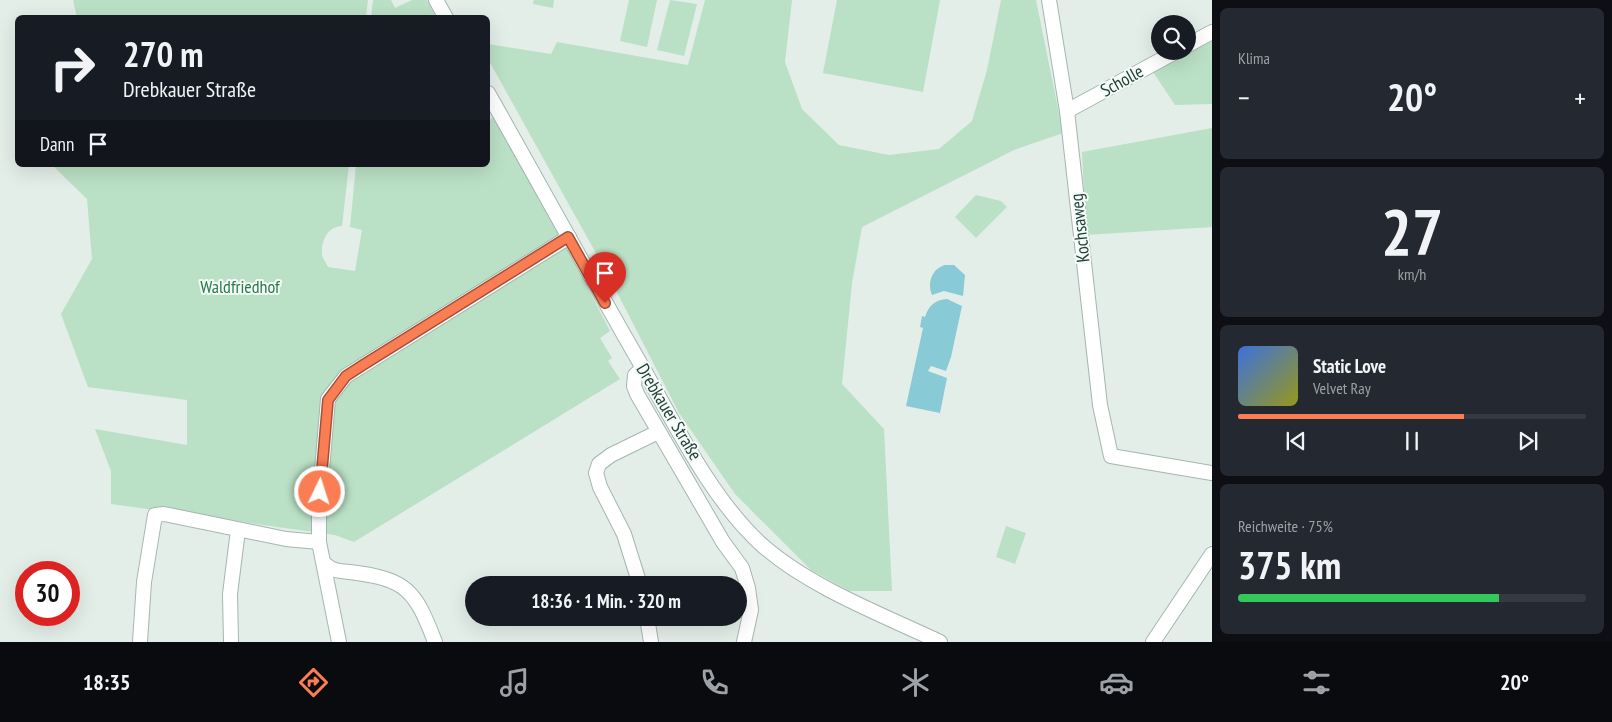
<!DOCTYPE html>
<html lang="de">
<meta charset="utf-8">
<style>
:root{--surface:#171b24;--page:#242831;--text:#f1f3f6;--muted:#9ea1a6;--line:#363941;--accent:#fa7d54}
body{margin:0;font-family:"PT Sans Narrow",sans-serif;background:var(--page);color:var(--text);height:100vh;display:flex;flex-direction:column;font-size:19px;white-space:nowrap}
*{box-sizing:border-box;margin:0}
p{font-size:16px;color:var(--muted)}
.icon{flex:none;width:28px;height:28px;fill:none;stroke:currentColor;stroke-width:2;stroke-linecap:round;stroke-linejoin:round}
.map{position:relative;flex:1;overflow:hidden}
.panel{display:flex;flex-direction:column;gap:8px;padding:8px;background:#0d0f14;width:400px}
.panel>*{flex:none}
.top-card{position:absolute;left:15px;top:15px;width:475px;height:152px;border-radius:8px;box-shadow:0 5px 20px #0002;background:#171b24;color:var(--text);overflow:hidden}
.fabs{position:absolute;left:1151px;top:15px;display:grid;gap:10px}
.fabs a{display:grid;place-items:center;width:45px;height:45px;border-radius:50%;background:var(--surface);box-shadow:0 5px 20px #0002;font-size:25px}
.speed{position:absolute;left:15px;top:561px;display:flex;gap:10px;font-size:25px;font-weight:700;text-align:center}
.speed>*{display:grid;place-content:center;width:65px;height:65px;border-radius:50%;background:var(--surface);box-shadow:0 5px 20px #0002;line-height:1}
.speed .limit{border:8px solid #d22;background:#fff;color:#111}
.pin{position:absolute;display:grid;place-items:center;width:42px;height:42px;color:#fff;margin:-51px -21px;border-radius:50% 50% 50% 0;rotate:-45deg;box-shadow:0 0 5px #0007}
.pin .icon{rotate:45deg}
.me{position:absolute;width:55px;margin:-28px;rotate:4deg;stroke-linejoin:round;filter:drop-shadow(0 0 4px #0008)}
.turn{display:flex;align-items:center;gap:18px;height:105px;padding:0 25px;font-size:22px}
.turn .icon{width:65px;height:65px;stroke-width:2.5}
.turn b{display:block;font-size:35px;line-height:42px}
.then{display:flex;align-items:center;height:48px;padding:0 25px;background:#0003;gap:10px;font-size:19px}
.big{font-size:38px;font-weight:700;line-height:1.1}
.panel .widget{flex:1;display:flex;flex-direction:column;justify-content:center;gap:8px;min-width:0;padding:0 18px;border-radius:8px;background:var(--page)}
.panel .dial{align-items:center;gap:0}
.dial b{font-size:65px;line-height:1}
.song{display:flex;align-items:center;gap:15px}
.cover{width:60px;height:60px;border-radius:8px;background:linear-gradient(135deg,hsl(220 70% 55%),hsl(60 70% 35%))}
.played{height:5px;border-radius:2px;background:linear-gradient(90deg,var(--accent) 65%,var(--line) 65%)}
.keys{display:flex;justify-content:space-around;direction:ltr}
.heat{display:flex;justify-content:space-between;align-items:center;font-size:28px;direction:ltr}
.charge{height:8px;border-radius:4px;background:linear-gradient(90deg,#34c759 75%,var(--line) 0)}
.trip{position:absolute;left:465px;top:576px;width:282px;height:50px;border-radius:25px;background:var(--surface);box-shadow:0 5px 20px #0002;font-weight:700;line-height:50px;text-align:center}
.tab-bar{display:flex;height:80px;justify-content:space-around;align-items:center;background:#090b0e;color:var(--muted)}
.tab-bar .icon{width:35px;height:35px}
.tab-bar .active{color:var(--accent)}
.tab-bar b{font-size:22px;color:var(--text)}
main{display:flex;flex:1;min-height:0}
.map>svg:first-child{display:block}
</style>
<main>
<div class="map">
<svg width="1212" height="642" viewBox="0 0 1212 642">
<rect width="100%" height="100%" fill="#e3eee9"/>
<g fill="#bae0c5">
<path d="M73,0H368L366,17L77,18Z"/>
<path d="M373,0H391L395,8L412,0H427L436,17H371Z"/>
<path d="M534,0H554L553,8L533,4Z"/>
<path d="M629,0H657L647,47L620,41Z"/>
<path d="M670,0L697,4L684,56L657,50Z"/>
<path d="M705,0H792L785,62L802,109L839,145L889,155L939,149L972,121L987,70L1001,0H1036L1063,133L1014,150L862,227L852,283L842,384L884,429L892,591H849L811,570L735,494L679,413L607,273L488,59V44L551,54L557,42L688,65Z"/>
<path d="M837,0H940L923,92L823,73Z"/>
<path d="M1212,40V104L1175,105L1153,72Z"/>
<path d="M498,114L610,331L600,338L612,358L608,361L620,379L354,542L335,535L111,504V471L95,429L187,445V400L88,387L61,314L92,259L87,199L52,165H349L342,226C326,227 321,242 322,256L328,267L355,271L362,230L350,227L356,165H488V121Z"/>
<path d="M1212,128V227L1086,235L1082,152Z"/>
<path d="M976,195L1001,201L1007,207L976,238L955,217Z"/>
<path d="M1006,526L1026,533L1015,564L996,557Z"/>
</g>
<g fill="#88cad6">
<path d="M945,265H954L965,275L963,296L944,291L932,295C927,282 932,269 945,265Z"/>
<path d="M947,299L962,306L951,357L946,371L931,366L928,371L947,378L940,413L906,406L923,328L920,327L922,316L925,317C929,305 935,300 947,299Z"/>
</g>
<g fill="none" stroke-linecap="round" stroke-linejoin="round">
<defs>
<g id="minor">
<path d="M436,0L446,18"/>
<path d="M1049,0L1067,111L1100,405L1111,456L1212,473"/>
<path d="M1188,45L1212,32"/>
<path d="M488,93C540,185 591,278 644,370C676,426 713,501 762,545C809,587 883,615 940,642"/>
<path d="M1067,111L1177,51"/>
<path d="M643,368L635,375L634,386L637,394L723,542L742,568L748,588L751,610L744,642"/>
<path d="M325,564C332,571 340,571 350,572C407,579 415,590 435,642"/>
<path d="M640,585L624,534L600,487L596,473L599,464L611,455L658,432"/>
<path d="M647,618L651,642"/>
<path d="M140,642L144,582L155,515L164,514L286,539L319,542"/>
<path d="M231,642L230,594L238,530"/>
<path d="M339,642L319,542V506L328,399L346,376L569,237"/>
<path d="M1153,642L1212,554"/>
</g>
</defs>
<use href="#minor" stroke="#a5b6b0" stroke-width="16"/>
<use href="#minor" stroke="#fff" stroke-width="14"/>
</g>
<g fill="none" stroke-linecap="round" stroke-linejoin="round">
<defs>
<path id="route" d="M320,492L328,400L346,376L363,365L568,237L605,303"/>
</defs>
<use href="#route" stroke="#a25137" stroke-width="12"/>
<use href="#route" stroke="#fa7d54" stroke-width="9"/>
</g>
<g text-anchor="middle" stroke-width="4" stroke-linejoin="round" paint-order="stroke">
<g font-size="18" fill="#214038" stroke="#f4faf7">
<text transform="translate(1122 81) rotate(-29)" y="6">Scholle</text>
<text transform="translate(1080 228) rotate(-96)" y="6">Kochsaweg</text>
<text transform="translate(669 412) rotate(59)" y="6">Drebkauer Straße</text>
</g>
<g font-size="18" fill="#297a48" stroke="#f4faf7">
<text x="240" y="293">Waldfriedhof</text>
</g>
</g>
</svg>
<div class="fabs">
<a><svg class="icon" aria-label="search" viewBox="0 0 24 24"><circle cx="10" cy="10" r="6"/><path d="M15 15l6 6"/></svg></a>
</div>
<div class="speed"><div class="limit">30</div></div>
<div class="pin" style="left:605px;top:303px;background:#d93025"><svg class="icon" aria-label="arrive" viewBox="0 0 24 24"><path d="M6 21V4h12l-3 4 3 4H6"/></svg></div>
<svg class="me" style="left:320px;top:492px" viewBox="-20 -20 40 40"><circle r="17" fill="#fa7d54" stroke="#fff" stroke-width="3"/><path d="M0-11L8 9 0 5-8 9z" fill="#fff"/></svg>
<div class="trip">18:36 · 1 Min. · 320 m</div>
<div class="top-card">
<div class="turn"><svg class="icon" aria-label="right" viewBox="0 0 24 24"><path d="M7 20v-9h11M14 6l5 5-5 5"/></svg><div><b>270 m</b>Drebkauer Straße</div></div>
<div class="then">Dann<svg class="icon" aria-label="arrive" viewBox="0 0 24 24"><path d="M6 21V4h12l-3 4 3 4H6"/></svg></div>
</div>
</div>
<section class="panel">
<div class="widget"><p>Klima</p>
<div class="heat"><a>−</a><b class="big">20°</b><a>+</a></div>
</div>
<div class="widget dial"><b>27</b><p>km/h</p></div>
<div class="widget">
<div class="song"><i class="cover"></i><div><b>Static Love</b><p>Velvet Ray</p></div></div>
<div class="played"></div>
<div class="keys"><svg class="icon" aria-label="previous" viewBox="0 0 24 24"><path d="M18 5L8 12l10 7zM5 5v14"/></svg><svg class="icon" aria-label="pause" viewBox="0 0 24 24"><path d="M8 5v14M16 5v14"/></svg><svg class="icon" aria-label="next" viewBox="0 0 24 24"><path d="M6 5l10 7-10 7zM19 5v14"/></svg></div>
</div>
<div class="widget"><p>Reichweite · 75%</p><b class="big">375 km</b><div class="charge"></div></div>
</section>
</main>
<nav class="tab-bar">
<b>18:35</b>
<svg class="icon active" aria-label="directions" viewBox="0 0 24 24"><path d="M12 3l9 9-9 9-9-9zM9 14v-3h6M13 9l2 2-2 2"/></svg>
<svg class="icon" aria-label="music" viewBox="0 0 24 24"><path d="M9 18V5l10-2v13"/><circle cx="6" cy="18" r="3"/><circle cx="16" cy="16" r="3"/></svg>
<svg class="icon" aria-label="phone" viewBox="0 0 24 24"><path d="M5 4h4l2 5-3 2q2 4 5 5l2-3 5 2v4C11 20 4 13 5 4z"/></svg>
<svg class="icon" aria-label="climate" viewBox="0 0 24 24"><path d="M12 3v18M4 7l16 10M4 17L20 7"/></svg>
<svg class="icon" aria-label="car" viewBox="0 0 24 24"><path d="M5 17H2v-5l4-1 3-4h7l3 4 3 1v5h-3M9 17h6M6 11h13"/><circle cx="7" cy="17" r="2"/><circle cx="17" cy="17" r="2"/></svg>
<svg class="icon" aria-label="filters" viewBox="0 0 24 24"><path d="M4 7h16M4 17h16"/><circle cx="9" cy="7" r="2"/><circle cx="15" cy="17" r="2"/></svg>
<b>20°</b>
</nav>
